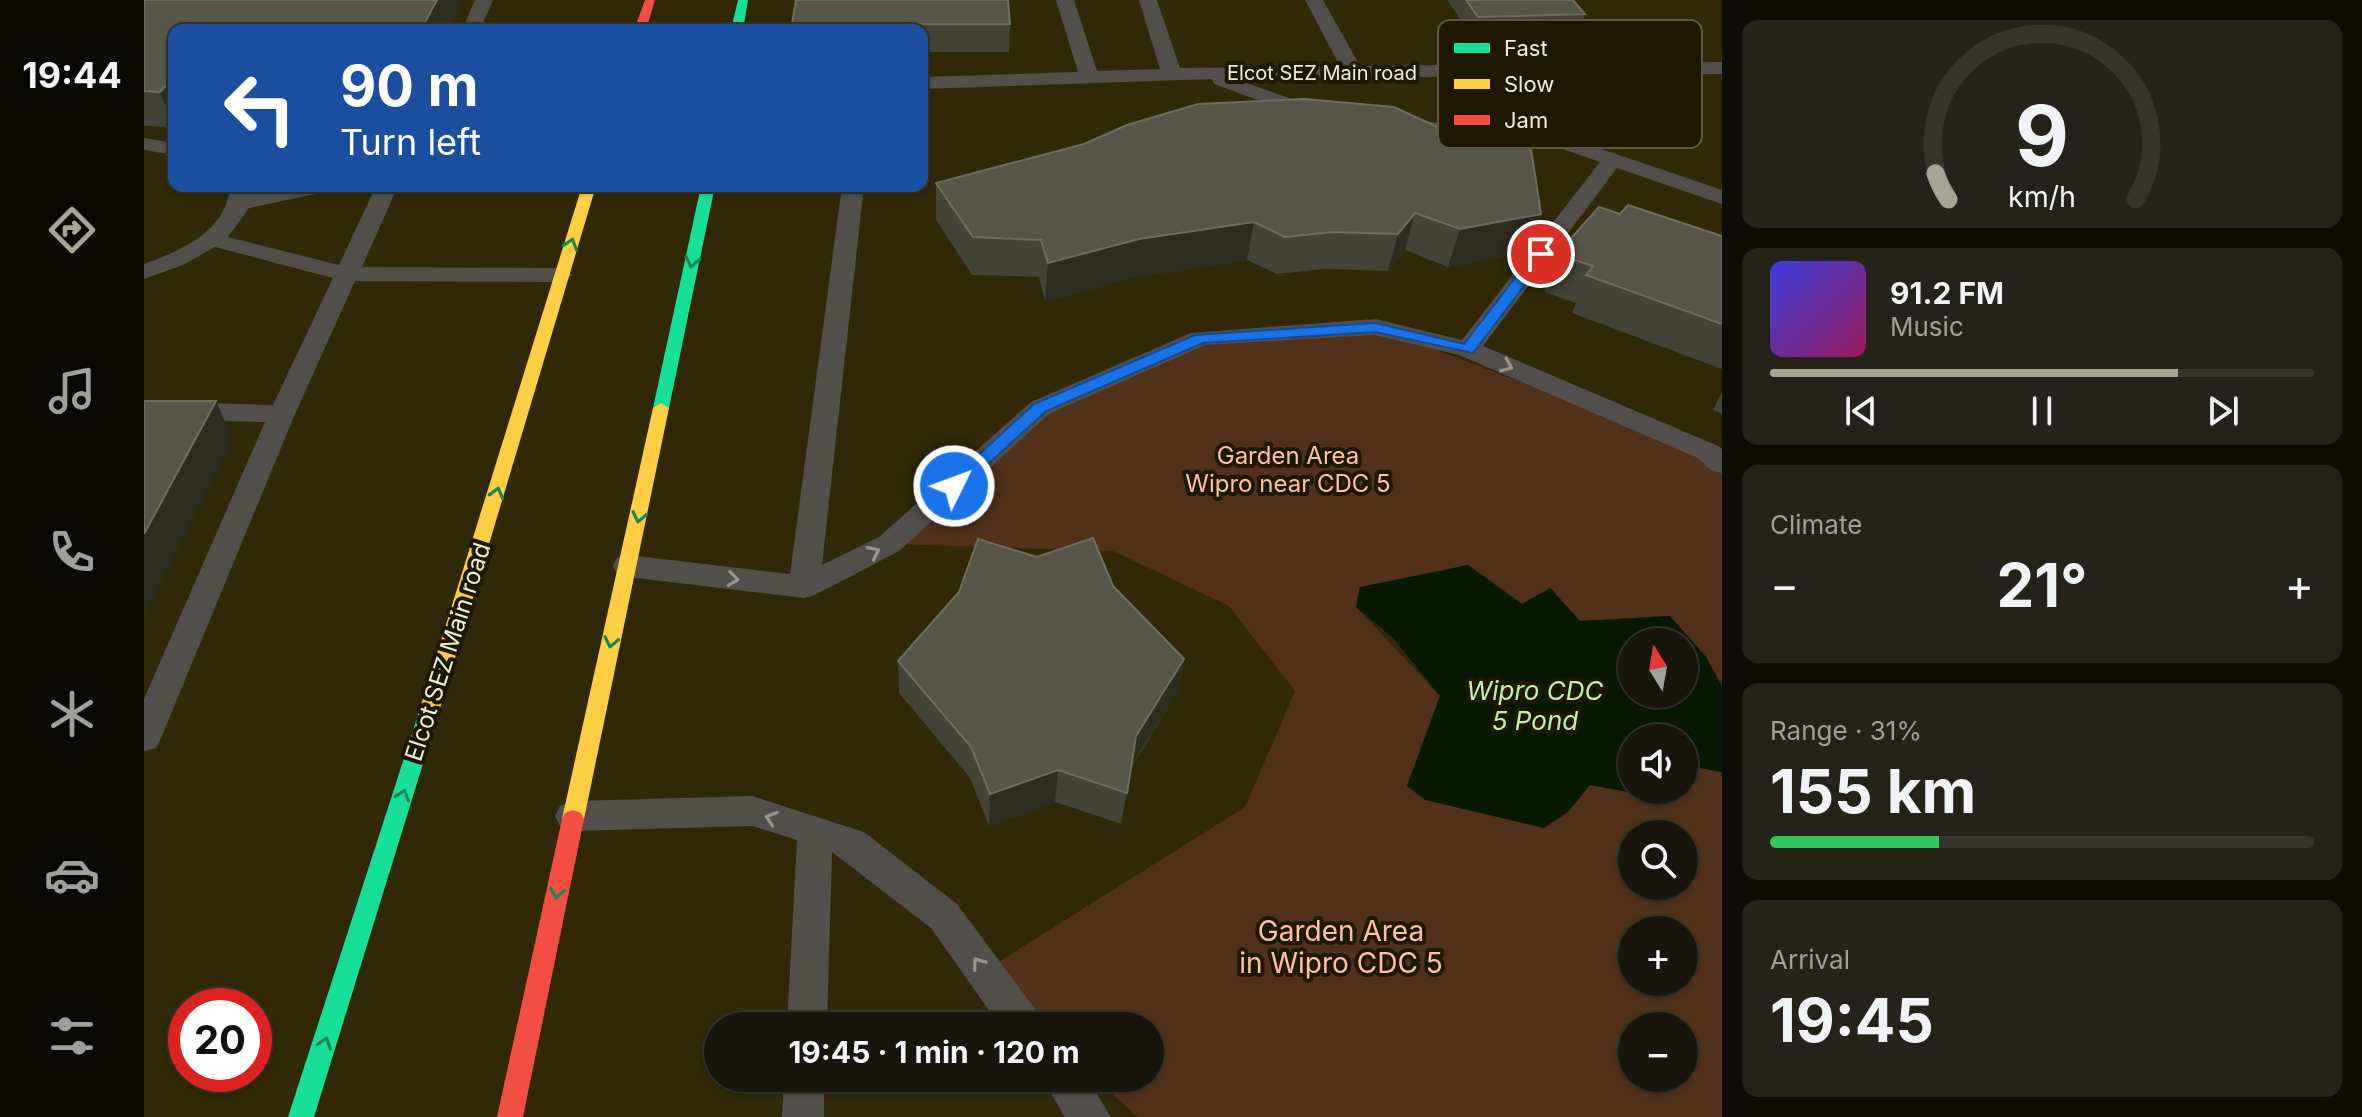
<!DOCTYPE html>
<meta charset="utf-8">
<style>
:root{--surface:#18160b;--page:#252319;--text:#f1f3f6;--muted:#9f9f9d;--line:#36352c;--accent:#a7a494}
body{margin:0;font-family:Inter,sans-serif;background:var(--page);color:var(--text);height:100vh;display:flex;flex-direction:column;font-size:30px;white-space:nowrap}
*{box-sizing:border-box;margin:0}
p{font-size:26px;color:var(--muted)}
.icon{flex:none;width:44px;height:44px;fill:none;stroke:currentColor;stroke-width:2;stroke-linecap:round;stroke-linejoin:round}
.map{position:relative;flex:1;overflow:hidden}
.drawer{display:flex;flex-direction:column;gap:20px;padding:20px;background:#0d0c06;width:640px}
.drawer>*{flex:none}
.top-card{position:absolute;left:24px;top:24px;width:760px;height:168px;border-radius:16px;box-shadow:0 2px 6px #0004,0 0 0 2px var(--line);background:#1a4fa0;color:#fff;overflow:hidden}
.needle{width:52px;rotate:349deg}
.tools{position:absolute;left:1474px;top:628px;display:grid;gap:16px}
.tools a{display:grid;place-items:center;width:80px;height:80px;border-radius:50%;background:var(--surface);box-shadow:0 2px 6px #0004,0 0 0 2px var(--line);font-size:40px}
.speed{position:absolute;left:24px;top:988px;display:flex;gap:16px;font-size:40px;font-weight:700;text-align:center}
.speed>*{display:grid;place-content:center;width:104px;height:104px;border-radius:50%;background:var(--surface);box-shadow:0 2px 6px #0004,0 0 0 2px var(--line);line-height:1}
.speed .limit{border:12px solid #d22;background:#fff;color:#111}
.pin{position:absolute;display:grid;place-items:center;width:68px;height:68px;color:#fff;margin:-34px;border:4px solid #fff;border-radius:50%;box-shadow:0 2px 8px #0007}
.me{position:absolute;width:88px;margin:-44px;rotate:48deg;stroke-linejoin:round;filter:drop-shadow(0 0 6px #0008)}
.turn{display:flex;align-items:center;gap:28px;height:168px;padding:0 40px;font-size:36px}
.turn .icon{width:104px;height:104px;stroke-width:2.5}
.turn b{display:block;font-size:56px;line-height:68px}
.big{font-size:60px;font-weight:700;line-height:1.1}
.drawer .card{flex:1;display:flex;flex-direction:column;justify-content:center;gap:12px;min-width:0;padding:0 28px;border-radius:16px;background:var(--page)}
.drawer .dial{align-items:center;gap:0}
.dial svg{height:208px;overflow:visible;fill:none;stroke:var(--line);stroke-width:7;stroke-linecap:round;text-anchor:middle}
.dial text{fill:var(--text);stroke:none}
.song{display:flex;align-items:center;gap:24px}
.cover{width:96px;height:96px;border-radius:12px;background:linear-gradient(135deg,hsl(240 70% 55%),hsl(330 70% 35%))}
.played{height:8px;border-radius:4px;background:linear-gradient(90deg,var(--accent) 75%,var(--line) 75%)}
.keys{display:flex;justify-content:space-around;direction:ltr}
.heat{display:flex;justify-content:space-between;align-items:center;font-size:44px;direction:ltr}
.charge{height:12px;border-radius:6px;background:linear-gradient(90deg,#34c759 31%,var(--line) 0)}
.trip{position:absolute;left:560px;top:1012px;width:460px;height:80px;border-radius:40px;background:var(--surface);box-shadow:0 2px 6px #0004,0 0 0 2px var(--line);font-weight:700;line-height:80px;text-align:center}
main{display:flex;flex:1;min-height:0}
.tab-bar{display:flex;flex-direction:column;width:144px;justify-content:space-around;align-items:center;background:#0a0904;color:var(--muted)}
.tab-bar .icon{width:56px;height:56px}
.tab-bar .current{color:var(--accent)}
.tab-bar b{font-size:36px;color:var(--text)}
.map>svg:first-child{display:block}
</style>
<main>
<nav class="tab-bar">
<b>19:44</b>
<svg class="icon current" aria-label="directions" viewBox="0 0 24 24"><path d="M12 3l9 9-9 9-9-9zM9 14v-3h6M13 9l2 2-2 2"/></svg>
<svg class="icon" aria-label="music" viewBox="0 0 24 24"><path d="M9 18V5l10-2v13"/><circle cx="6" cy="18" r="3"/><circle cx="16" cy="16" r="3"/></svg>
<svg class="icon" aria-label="phone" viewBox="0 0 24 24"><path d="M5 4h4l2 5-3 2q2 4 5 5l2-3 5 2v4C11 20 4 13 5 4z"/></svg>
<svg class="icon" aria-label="climate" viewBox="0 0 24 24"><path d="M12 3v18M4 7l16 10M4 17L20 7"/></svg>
<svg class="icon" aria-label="car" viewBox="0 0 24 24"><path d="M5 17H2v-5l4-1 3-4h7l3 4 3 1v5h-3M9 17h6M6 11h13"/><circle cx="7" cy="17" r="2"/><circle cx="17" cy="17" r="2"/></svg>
<svg class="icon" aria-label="filters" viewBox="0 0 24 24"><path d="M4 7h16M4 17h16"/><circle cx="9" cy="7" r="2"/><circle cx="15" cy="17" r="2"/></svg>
</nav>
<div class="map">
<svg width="1578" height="1117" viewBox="0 0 1578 1117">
<rect width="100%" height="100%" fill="#201d0f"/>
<path fill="#302807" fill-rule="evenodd" d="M0,0H1578V1117H0ZM30,30H778V186H30ZM1488,642H1540V694H1488ZM1488,738H1540V790H1488ZM1488,834H1540V886H1488ZM1488,930H1540V982H1488ZM42,1006H110V1074H42ZM574,1026H1006V1078H574ZM1488,1026H1540V1078H1488Z"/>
<path fill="#51311a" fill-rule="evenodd" d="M1231,327L1551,447L1578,471V686L1562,657L1526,616L1436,621L1407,588L1378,604L1324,565L1212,607L1296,696L1263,786L1446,784L1495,794L1497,790H1540V765L1578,772V1117H993L952,1078H1006V1026H897L840,971L1101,807L1151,691L1085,606L969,551L745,544L896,408L1056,338ZM1488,834H1540V886H1488ZM1488,930H1540V982H1488ZM1488,1026H1540V1078H1488Z"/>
<path fill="#071901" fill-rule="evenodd" d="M1324,565L1378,604L1406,588L1436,621L1526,616L1562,657L1578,686V772L1540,765V738H1488V790H1497L1495,794L1446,785L1424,812L1400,828L1281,800L1263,786L1296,696L1249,638L1212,607L1216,587ZM1488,642H1540V694H1488Z"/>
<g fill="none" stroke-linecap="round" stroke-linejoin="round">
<g fill="#524f4a" fill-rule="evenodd">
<path d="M331,0H349L336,30H318Z"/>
<path d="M912,0H930L953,71L1016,69L995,0H1013L1036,68L1196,66L1161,0H1179L1216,66L1578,62V74L1092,79L1150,100L1178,106L1181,110L1171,116L1138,109L1070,84L1068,79L778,89V77L934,72Z"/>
<path d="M1258,119L1416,135L1578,190V204L1473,168L1339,346L1574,446L1578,449V473L1568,471L1554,458L1315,355L1231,335L1061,345L905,414L755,551L671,595L660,598L484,577L473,574L469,566L473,558L484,555L646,574L698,186H720L678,565L735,537L887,402L1047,333L1231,319L1318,340L1456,162L1413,147L1251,129L1248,125Z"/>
<path d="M0,138L30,143V155L0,150Z"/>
<path d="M86,186H108V194L146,186H189L186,191L105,208L84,237L195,265L232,186H254L218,267L417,268L429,275L417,282L211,281L151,414L17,738L12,748L0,751V699L121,422L0,419V401L129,405L189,278L71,247L39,265L0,279V264C38,250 83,231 86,186Z"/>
<path d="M608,796L720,832L813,904L894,1013L900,1026H856L787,928L688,852L683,1026H643L653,840L608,826L429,831L416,826L411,816L416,806L429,801Z"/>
<path d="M640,1078H680V1117H638Z"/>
<path d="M898,1078H943L967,1117H921Z"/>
</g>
<g fill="#16e098" fill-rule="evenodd">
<path d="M594,0H604L599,30H587Z"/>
<path d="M557,186H571L525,408L517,413L509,408Z"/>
<path d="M284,707L291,709L294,715L170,1117H144L274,715L277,709Z"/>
</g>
<g fill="#ffcf43" fill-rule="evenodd">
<path d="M438,186H452L294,715L291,721L284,723L277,721L274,715Z"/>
<path d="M517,403L525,408L440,819L437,825L429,828L421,825L418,819L509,408Z"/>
</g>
<g fill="#f24e42" fill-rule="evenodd">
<path d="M501,0H511L502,30H490Z"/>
<path d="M429,810L437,813L440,819L379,1117H353L418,819L421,813Z"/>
</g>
</g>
<g fill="#434336">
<path d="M0,0H319L303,30H30V127L0,126Z"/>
<path d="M1303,0H1429L1441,14L1434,34L1328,36Z"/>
<path d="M648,24H866L865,52H778V30H649Z"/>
<path d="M792,183L1397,214L1384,251L1304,267L1261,250L1244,271L1181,269L1133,274L1103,260L991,277L901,301L895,277L828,275L792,220Z"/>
<path d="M1476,214L1578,236V369L1428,313L1432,303L1400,292L1413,254Z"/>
<path d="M1578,392V414L1569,410Z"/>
<path d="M969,586L1040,659L1034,691L987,768L977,824L911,802L845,826L826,778L755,693L754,661L815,592Z"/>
</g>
<g fill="#2d2c1f">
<path d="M293,0H319L303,30H278V28Z"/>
<path d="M30,77V126L16,92Z"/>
<path d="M1271,213L1261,250L1244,271L1254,234Z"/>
<path d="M1397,214L1384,251L1304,267L1316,229Z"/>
<path d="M1110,222L1103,260L991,277L901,301L904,263L995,239Z"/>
<path d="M72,401L89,440L0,615V534Z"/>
<path d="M1040,659L1034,691L986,768L992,736Z"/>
<path d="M914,770L911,802L845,826L846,794Z"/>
</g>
<g fill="#565548" stroke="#6e6d5f" stroke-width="2">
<path d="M0,0H293L278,28L30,30V77L16,92L0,91Z"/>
<path d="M652,0H864L866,24H648Z"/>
<path d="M1322,0H1429L1441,14L1334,17Z"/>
<path d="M1160,99L1250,107L1315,137L1387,149L1397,214L1316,229L1271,213L1254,234L1189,232L1141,237L1110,222L995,239L904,263L897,240L829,237L792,183L940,144L983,125L1054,104Z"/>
<path d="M1484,205L1578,236V324L1442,275L1449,266L1413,254L1455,207L1476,214Z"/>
<path d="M0,401H72L0,534Z"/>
<path d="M949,538L969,586L1040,659L992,736L983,793L914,770L846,794L827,747L754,661L815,592L834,539L893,557Z"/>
</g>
<defs><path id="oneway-chevron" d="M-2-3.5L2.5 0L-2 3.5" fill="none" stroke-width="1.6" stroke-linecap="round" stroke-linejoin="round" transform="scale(2)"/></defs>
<g stroke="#1a8654">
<use href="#oneway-chevron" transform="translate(427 244) rotate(-72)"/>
<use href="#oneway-chevron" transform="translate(548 262) rotate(102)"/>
<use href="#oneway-chevron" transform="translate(353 493) rotate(-74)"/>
<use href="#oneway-chevron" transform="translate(495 517) rotate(102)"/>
<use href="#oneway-chevron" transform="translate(467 642) rotate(102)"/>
<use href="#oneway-chevron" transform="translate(259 795) rotate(-72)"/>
<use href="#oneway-chevron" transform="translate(413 893) rotate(102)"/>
<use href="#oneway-chevron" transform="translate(181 1043) rotate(-72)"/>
</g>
<g stroke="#99968c">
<use href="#oneway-chevron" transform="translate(1363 366) rotate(24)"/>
<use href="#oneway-chevron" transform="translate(730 552) rotate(-27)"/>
<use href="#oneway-chevron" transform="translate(589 579) rotate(7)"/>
<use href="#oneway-chevron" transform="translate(627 818) rotate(-161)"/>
<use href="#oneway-chevron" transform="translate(834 963) rotate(-126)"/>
</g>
<path fill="#1a73e8" stroke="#114b97" stroke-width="2" d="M1392,251L1404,254L1329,353L1231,332L1059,343L902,411L816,490H804L801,486L890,404L1051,335L1231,323L1320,344Z"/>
<g text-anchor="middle" stroke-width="8" stroke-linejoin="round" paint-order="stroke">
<g font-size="20" fill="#f0ecdc" stroke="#1f1800">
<text x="1178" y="80">Elcot SEZ Main road</text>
</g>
<g font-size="24" fill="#fdc29e" stroke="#1f1800">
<text x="1144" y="464">Garden Area<tspan x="1144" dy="28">Wipro near CDC 5</tspan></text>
</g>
<g font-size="24" fill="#f0ecdc" stroke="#1f1800">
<text transform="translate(304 652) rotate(-72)" y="8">Elcot SEZ Main road</text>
</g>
<g font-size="26" font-style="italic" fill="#bff1ad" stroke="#1f1800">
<text x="1391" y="700">Wipro CDC<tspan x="1391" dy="30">5 Pond</tspan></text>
</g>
<g font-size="28" fill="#fdc29e" stroke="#1f1800">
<text x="1197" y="941">Garden Area<tspan x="1197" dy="32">in Wipro CDC 5</tspan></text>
</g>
</g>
<rect x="1294" y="20" width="264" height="128" rx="12" fill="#1f1800" stroke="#5e5842" stroke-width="2"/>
<rect x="1310" y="43" width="36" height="10" fill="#16e098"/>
<rect x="1310" y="79" width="36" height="10" fill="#ffcf43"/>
<rect x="1310" y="115" width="36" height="10" fill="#f24e42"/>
<g font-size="22" fill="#f0ecdc">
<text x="1360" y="56">Fast</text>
<text x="1360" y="92">Slow</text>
<text x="1360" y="128">Jam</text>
</g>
</svg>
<div class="tools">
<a><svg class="needle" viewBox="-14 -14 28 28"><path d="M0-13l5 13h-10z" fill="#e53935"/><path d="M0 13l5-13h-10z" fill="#9f9f9d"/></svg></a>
<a><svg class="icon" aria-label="sound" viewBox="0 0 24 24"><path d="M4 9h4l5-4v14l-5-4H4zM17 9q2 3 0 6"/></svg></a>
<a><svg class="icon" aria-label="search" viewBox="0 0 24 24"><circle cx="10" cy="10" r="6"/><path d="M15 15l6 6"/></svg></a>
<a>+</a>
<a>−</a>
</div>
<div class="speed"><div class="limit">20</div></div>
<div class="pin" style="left:1397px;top:254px;background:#d93025"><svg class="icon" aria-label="arrive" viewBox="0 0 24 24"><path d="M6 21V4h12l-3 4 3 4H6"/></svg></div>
<svg class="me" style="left:810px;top:486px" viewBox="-20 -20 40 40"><circle r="17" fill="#1a73e8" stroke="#fff" stroke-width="3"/><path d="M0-11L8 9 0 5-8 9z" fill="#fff"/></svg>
<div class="trip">19:45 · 1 min · 120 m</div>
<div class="top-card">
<div class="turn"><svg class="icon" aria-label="left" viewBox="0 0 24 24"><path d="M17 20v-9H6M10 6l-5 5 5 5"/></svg><div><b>90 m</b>Turn left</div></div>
</div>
</div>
<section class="drawer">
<div class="card dial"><svg viewBox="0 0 100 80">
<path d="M14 69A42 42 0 1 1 86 69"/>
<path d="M14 69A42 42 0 0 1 9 59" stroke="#a7a494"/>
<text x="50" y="56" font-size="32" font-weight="700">9</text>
<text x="50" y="72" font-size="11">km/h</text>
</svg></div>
<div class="card">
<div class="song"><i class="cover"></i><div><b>91.2 FM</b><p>Music</p></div></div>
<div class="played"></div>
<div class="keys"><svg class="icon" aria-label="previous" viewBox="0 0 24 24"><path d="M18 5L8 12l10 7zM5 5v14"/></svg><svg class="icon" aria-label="pause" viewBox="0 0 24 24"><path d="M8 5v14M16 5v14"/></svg><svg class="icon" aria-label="next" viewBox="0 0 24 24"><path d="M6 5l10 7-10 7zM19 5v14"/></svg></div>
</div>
<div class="card"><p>Climate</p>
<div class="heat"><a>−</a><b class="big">21°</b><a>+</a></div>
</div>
<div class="card"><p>Range · 31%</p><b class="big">155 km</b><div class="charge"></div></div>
<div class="card"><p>Arrival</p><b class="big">19:45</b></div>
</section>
</main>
